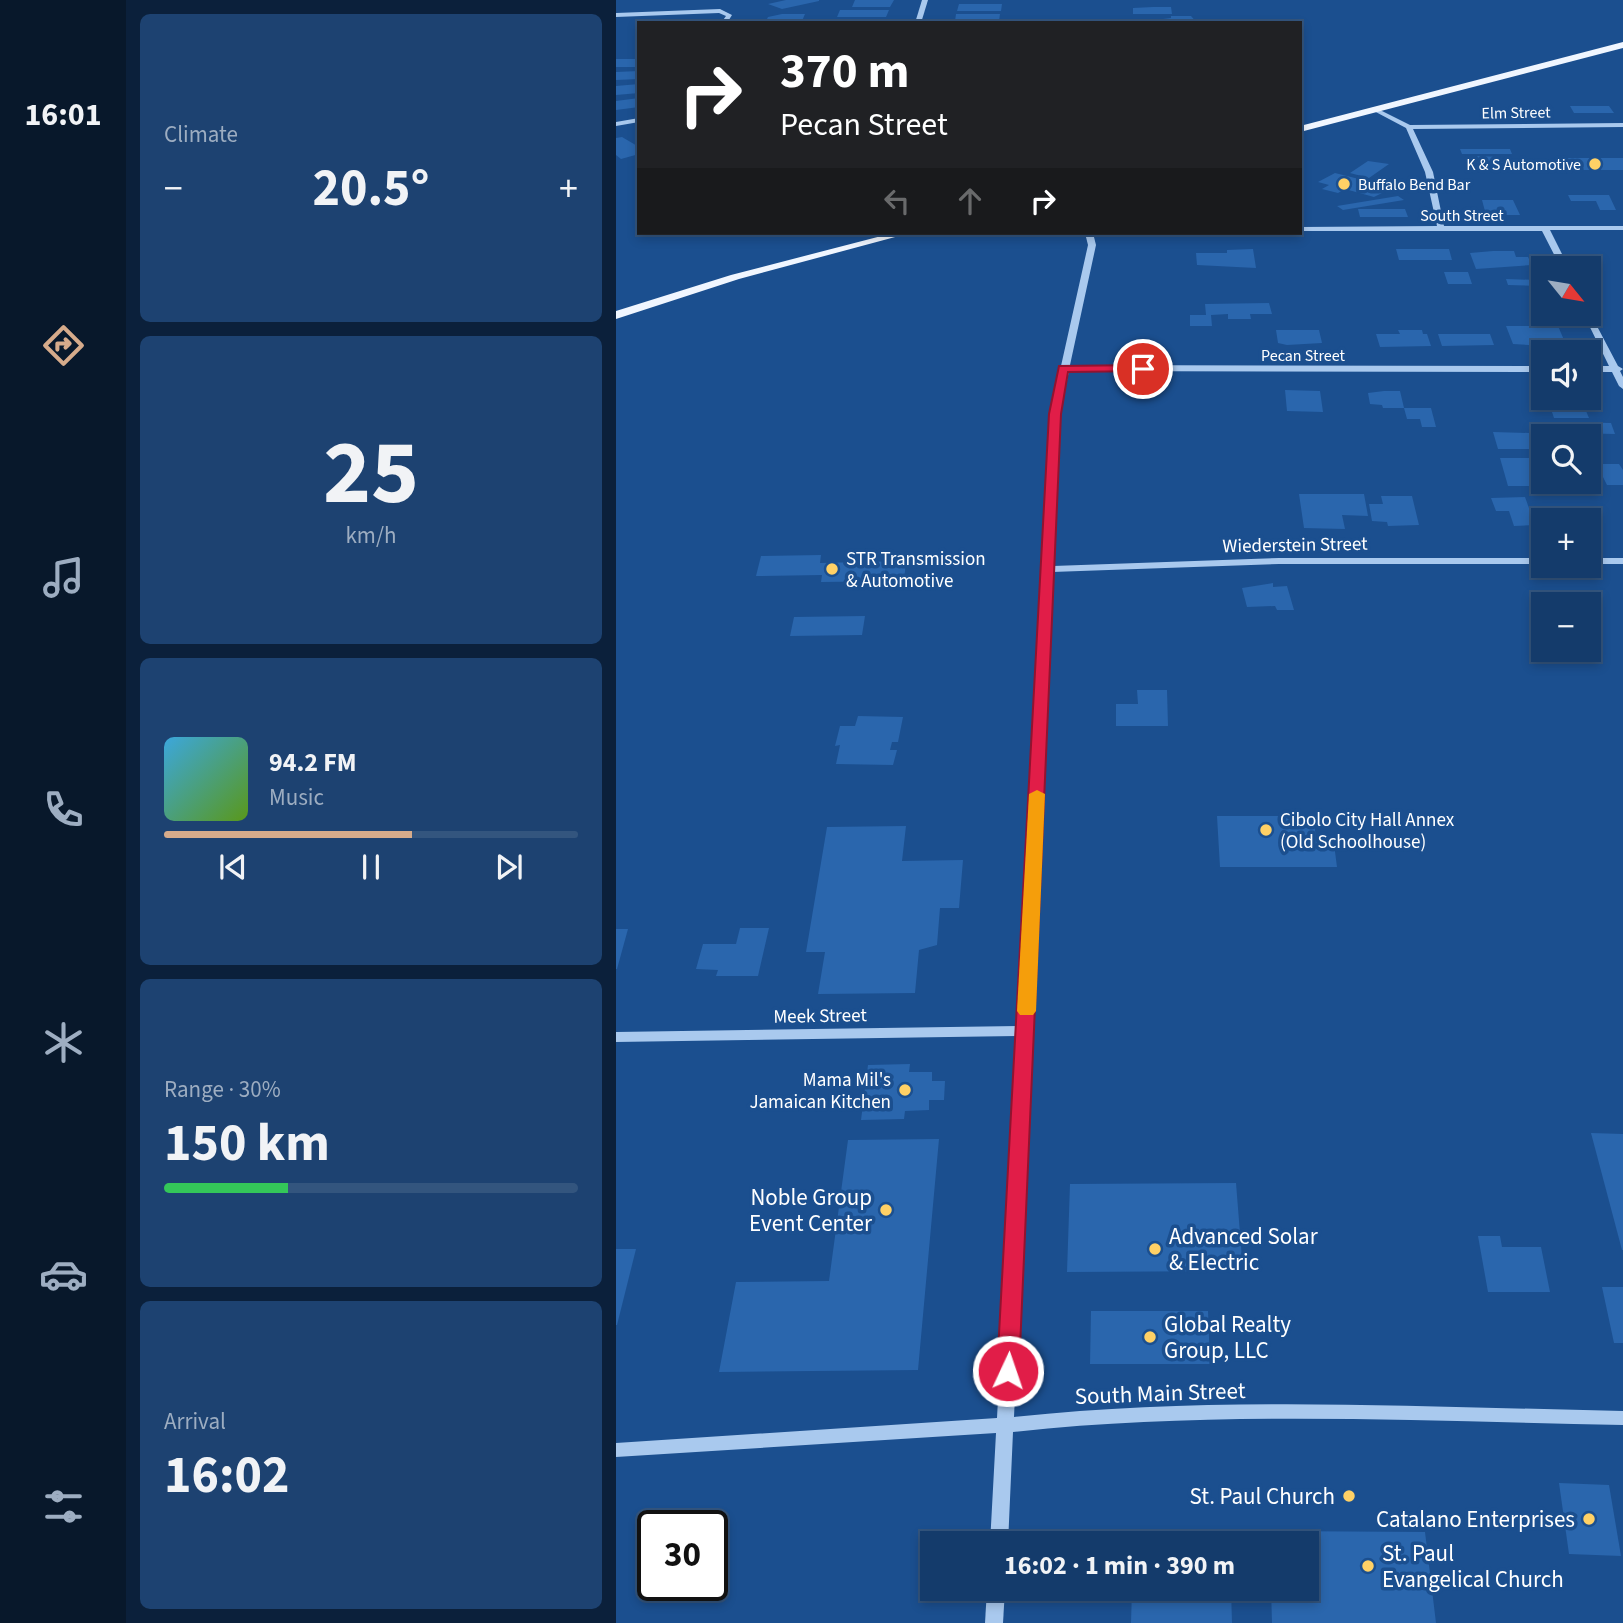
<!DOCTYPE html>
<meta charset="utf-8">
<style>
:root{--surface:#143b6b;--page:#1d4271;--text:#f1f3f6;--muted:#9dadc1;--line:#33557e;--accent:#d6ab8b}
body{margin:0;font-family:"Source Sans 3",sans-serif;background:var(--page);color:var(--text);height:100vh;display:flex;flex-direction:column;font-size:26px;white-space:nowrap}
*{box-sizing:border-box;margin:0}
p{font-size:23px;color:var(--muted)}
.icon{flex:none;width:38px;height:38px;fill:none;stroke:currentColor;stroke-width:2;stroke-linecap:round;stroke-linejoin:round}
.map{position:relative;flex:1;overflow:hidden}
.panel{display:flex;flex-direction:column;gap:14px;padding:14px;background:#0b203b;width:490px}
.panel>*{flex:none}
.guide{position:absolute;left:21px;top:21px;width:665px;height:214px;border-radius:0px;box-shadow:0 4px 10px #0003,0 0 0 2px var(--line);background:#202124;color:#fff;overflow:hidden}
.needle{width:46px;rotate:120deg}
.buttons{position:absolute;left:915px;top:256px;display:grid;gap:14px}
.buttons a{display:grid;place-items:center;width:70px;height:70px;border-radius:0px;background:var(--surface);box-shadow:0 4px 10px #0003,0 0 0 2px var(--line);font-size:35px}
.speed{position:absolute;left:21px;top:1510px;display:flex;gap:14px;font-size:35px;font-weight:700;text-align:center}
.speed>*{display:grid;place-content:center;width:91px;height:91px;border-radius:50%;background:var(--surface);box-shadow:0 4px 10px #0003,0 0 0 2px var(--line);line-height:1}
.speed .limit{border:4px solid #111;border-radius:10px;background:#fff;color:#111}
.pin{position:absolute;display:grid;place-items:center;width:60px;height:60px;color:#fff;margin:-30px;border:4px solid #fff;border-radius:50%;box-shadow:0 2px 7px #0007}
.me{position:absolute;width:77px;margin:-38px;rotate:3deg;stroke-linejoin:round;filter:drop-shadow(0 0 5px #0008)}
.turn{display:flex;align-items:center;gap:24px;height:147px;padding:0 28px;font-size:32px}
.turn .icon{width:91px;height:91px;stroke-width:2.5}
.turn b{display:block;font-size:49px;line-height:60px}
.lanes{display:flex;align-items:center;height:66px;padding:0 28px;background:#0003;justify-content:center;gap:35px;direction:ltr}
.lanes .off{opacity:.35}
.big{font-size:52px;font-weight:700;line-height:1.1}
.panel .card{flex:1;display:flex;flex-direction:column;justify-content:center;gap:10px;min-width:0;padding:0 24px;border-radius:10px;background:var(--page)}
.panel .dial{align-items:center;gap:0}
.dial b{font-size:91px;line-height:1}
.song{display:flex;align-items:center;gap:21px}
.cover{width:84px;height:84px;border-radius:10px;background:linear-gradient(135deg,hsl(200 70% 55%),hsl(90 70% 35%))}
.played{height:7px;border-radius:4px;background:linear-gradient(90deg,var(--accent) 60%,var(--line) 60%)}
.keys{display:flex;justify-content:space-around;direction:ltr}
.heat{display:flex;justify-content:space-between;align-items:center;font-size:38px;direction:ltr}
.charge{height:10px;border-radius:5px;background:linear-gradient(90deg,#34c759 30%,var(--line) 0)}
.trip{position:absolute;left:304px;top:1531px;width:399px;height:70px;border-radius:0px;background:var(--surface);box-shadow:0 4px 10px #0003,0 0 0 2px var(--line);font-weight:700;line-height:70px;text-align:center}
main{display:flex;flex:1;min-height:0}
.menu{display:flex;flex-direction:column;width:126px;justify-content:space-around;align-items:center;background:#08182b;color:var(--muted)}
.menu .icon{width:49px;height:49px}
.menu .active{color:var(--accent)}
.menu b{font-size:32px;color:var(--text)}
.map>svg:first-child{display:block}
</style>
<main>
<nav class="menu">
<b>16:01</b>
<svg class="icon active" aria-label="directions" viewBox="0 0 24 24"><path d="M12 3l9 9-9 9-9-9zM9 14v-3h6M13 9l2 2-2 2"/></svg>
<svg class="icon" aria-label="music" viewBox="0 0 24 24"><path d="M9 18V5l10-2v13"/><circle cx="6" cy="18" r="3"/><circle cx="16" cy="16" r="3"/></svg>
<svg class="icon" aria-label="phone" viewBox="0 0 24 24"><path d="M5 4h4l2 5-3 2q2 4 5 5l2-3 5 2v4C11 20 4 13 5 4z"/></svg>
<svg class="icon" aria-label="climate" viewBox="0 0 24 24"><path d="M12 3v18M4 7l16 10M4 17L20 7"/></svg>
<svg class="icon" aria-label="car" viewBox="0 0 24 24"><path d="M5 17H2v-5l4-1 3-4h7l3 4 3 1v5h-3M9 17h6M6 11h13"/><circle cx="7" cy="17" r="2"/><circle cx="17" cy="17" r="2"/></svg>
<svg class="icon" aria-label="filters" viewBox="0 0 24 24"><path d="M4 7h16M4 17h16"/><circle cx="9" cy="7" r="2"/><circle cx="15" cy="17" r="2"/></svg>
</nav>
<section class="panel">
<div class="card"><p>Climate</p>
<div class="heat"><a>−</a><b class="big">20.5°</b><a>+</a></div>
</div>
<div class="card dial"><b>25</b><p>km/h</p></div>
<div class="card">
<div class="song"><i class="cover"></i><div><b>94.2 FM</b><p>Music</p></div></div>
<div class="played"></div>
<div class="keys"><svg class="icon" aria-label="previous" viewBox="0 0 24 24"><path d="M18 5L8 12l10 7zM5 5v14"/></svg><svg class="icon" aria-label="pause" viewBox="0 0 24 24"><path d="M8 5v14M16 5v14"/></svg><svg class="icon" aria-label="next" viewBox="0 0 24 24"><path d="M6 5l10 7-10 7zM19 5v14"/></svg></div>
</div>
<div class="card"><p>Range · 30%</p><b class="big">150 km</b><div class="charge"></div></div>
<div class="card"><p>Arrival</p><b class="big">16:02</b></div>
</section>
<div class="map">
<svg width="1007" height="1623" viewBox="0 0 1007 1623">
<rect width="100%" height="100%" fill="#1b4f8f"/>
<g fill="#2a66ad">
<path d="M170,0H203V1L166,9L152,4Z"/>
<path d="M239,0H278L274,7H236Z"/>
<path d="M343,4H386L385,11H341Z"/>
<path d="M537,7H555L556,14H517V8Z"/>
<path d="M224,10H273L270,17H221Z"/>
<path d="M166,14H189L186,21H150L152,17Z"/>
<path d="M340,14H384L383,21H339Z"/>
<path d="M555,16H575L581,23H547V19L555,18Z"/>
<rect x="0" y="59" width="23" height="8"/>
<path d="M23,71V79L0,80V72Z"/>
<path d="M23,84V93L0,95V86Z"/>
<path d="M23,98V107L0,110V101Z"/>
<path d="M954,106H993L998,113H958Z"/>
<path d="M6,137L23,147V154L5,159L0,155V138Z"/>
<path d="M844,149H894L896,154H846Z"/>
<path d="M860,156L885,157L887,164H879L881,169H863Z"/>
<path d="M948,158H1007V170H955Z"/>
<path d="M752,161L773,164L753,178L734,173Z"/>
<path d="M719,173L747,180L741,183L772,190L758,197L729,189L722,193L706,189L713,185L702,182Z"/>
<path d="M952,195H993L1000,210H984L980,201H955Z"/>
<path d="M782,196L788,200L727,210L721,206Z"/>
<path d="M866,200H897L904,215H870Z"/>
<path d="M742,209H789L792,217H744Z"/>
<path d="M637,249L640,268L581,265L580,253H611V250Z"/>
<path d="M780,249H833L836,260H783Z"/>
<path d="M877,251H898L900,257H912L916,265L860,269L854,253Z"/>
<path d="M828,272H852L856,284H832Z"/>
<path d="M890,279L922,280L924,286L892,285Z"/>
<path d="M653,303L656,314H634L635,319H612V314L595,315L596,326H574V315H590L589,304Z"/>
<path d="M913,305H928V314H916Z"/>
<path d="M890,326H942L948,340H936L938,344H929L931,346L897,344Z"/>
<path d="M660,330H703L706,343L671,345L662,343Z"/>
<path d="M782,330H806L807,334H811L815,346L764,347L760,334H784Z"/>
<path d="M822,334H874L878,345L826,346Z"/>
<path d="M669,390L704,391L707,412L671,411Z"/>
<path d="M768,391H784L788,408H767L766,405L754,404L752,393Z"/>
<path d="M931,397H964L973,418H938Z"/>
<path d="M788,408H815L820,427H806L804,419H791Z"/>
<path d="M946,422L995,423L999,434L950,433Z"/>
<path d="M877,432L914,433L920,449H882Z"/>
<path d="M884,458H921L930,486H892Z"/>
<path d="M973,464H1003L1007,470V485H991L985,473H977Z"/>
<path d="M973,474L979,491L941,490L939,481H973Z"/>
<path d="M683,494H748L752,516L726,515L729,529L688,528Z"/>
<path d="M765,496H796L803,525L772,526L771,522L756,521L753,504H767Z"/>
<path d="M909,497L919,525L898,526L893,511H880L875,498Z"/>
<path d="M205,555L204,563L290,561L288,581L205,582L206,575L140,576L145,556Z"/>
<path d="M657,583V587L671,586L678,610H661L659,606L631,607L626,588Z"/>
<path d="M249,616L246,635L174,636L178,617Z"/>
<path d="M521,690H551L552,726H500V704H522Z"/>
<path d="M242,716L287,717L282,742H276L274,750H281L277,765L220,764L224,745L219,746L224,726H239Z"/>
<path d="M601,816H697L701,844H718L721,867H604Z"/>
<path d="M290,826L286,861L347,860L343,908H324L321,945L303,950L299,993L202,994L209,952H190L211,827Z"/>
<path d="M124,928H153L142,976H100L102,970L80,969L87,944H120Z"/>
<path d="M0,929H12L1,969H0Z"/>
<path d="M294,1064L293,1072H316V1081H329L328,1100H313V1110L289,1111L288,1119L245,1120L252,1065Z"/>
<path d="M975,1133L1007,1134V1250H1006Z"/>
<path d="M323,1139L302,1370L103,1372L120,1282L213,1281L232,1140Z"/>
<path d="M620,1183L627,1271L451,1272L454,1184Z"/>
<path d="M862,1236H884L886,1247H925L934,1292H872Z"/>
<path d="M0,1249H20L1,1325H0Z"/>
<path d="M986,1287H1007V1343H998Z"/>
<path d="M475,1311H592L594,1364H474Z"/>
<path d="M943,1483L993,1485L1005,1556L953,1554Z"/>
<path d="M516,1530L613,1531L614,1544H516Z"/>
<path d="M650,1531L809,1532L820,1623H656L655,1589H691V1544H651Z"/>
<rect x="619" y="1532" width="28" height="12"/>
<path d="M516,1589H615L616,1623H515Z"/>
</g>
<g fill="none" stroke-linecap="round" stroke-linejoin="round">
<g fill="#a9c9ee" fill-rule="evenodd">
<path d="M306,0H312L305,23H299Z"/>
<path d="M104,9L116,15L111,23H105L110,16L103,13L0,17V13Z"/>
<path d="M758,107L794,125L1007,123V127L797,129L817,172L828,226H1007V230H934L953,268H945L926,231H684V227L821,226L809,172L790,128L756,110L755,109Z"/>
<path d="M23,118V122L0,126V122Z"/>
<path d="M469,233H477L480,245L454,365L928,366V372L453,371L444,414L437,566L663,558H928V564H663L436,572L398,1417C600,1395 804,1407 1007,1411V1425C804,1421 599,1410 397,1432L392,1544H374L380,1433L0,1457V1443L381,1418L401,1036L0,1042V1032L402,1026L434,414L444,370L443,368L445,366L472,245Z"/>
<path d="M973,311L1002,366L1007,369L1004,371L1007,377V389L1003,386L996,372H973V366H993L967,313H973Z"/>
<rect x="973" y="558" width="34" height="6"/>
<path d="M371,1589H389L387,1623H369Z"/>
</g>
<g fill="#f0f6ff" fill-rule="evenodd">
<path d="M1007,42V48L684,132V126Z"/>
<path d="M277,233H294L123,279L0,319V311L115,275Z"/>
</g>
</g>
<path fill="#e11d48" stroke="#92132f" stroke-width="2" d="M527,365L533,369L531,371L452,372L445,414L403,1371L400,1378L392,1380L385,1378L381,1371L433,414L443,366Z"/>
<path fill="#f59e0b" d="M421,790L429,794L420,1011L417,1015H404L401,1011L413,794Z"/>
<g fill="#ffd166" stroke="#1b4f8f" stroke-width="2.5">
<circle cx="979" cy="164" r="7"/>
<circle cx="728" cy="184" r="7"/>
<circle cx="216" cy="569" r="7"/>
<circle cx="650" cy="830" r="7"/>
<circle cx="289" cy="1090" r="7"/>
<circle cx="270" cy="1210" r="7"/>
<circle cx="539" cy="1249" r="7"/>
<circle cx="534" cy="1337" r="7"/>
<circle cx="733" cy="1496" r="7"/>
<circle cx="973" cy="1519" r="7"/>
<circle cx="752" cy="1566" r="7"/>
</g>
<g text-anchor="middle" stroke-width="7" stroke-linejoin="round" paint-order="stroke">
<g font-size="16" fill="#fff" stroke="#1b4f8f">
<text transform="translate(900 112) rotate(-1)" y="6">Elm Street</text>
<text x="846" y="221">South Street</text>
<text x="687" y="361">Pecan Street</text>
</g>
<g font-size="16" fill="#fff" stroke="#1b4f8f" text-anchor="end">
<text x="965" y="170">K &amp; S Automotive</text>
<text x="742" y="190" text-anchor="start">Buffalo Bend Bar</text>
</g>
<g font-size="19" fill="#fff" stroke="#1b4f8f">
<text transform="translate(679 544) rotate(-1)" y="7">Wiederstein Street</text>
<text transform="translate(204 1015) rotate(-1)" y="7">Meek Street</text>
</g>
<g font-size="19" fill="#fff" stroke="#1b4f8f" text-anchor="start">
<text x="230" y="565">STR Transmission<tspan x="230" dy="22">&amp; Automotive</tspan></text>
<text x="664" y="826">Cibolo City Hall Annex<tspan x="664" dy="22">(Old Schoolhouse)</tspan></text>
<text x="275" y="1086" text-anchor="end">Mama Mil's<tspan x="275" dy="22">Jamaican Kitchen</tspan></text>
</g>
<g font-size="23" fill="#fff" stroke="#1b4f8f" text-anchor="end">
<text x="256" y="1205">Noble Group<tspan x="256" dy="26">Event Center</tspan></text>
<text x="553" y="1244" text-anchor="start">Advanced Solar<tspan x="553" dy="26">&amp; Electric</tspan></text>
<text x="548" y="1332" text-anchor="start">Global Realty<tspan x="548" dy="26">Group, LLC</tspan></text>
<text x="719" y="1504">St. Paul Church</text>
<text x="959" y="1527">Catalano Enterprises</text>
<text x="766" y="1561" text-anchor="start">St. Paul<tspan x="766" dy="26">Evangelical Church</tspan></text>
</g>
<g font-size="23" fill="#fff" stroke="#1b4f8f">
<text transform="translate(544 1393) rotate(-2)" y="8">South Main Street</text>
</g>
</g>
</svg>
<div class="buttons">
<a><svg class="needle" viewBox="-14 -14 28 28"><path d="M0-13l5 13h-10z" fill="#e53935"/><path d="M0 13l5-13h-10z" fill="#9dadc1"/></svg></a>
<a><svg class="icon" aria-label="sound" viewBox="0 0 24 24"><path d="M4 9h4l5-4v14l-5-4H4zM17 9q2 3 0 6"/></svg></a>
<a><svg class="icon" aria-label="search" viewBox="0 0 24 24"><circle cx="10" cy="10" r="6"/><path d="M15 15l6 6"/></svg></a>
<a>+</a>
<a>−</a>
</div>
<div class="speed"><div class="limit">30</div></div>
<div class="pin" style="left:527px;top:369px;background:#d93025"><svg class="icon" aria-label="arrive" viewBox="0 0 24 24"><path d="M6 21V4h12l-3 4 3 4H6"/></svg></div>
<svg class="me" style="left:392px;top:1371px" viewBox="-20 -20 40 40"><circle r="17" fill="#e11d48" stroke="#fff" stroke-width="3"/><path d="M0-11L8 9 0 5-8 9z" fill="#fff"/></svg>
<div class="trip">16:02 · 1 min · 390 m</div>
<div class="guide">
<div class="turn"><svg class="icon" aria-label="right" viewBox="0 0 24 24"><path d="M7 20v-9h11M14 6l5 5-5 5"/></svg><div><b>370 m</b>Pecan Street</div></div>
<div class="lanes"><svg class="icon off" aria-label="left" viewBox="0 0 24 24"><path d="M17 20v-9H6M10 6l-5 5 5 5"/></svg><svg class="icon off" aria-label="ahead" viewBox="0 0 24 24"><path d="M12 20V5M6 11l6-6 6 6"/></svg><svg class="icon" aria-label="right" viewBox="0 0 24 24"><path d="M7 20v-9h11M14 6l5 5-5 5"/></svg></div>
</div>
</div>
</main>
